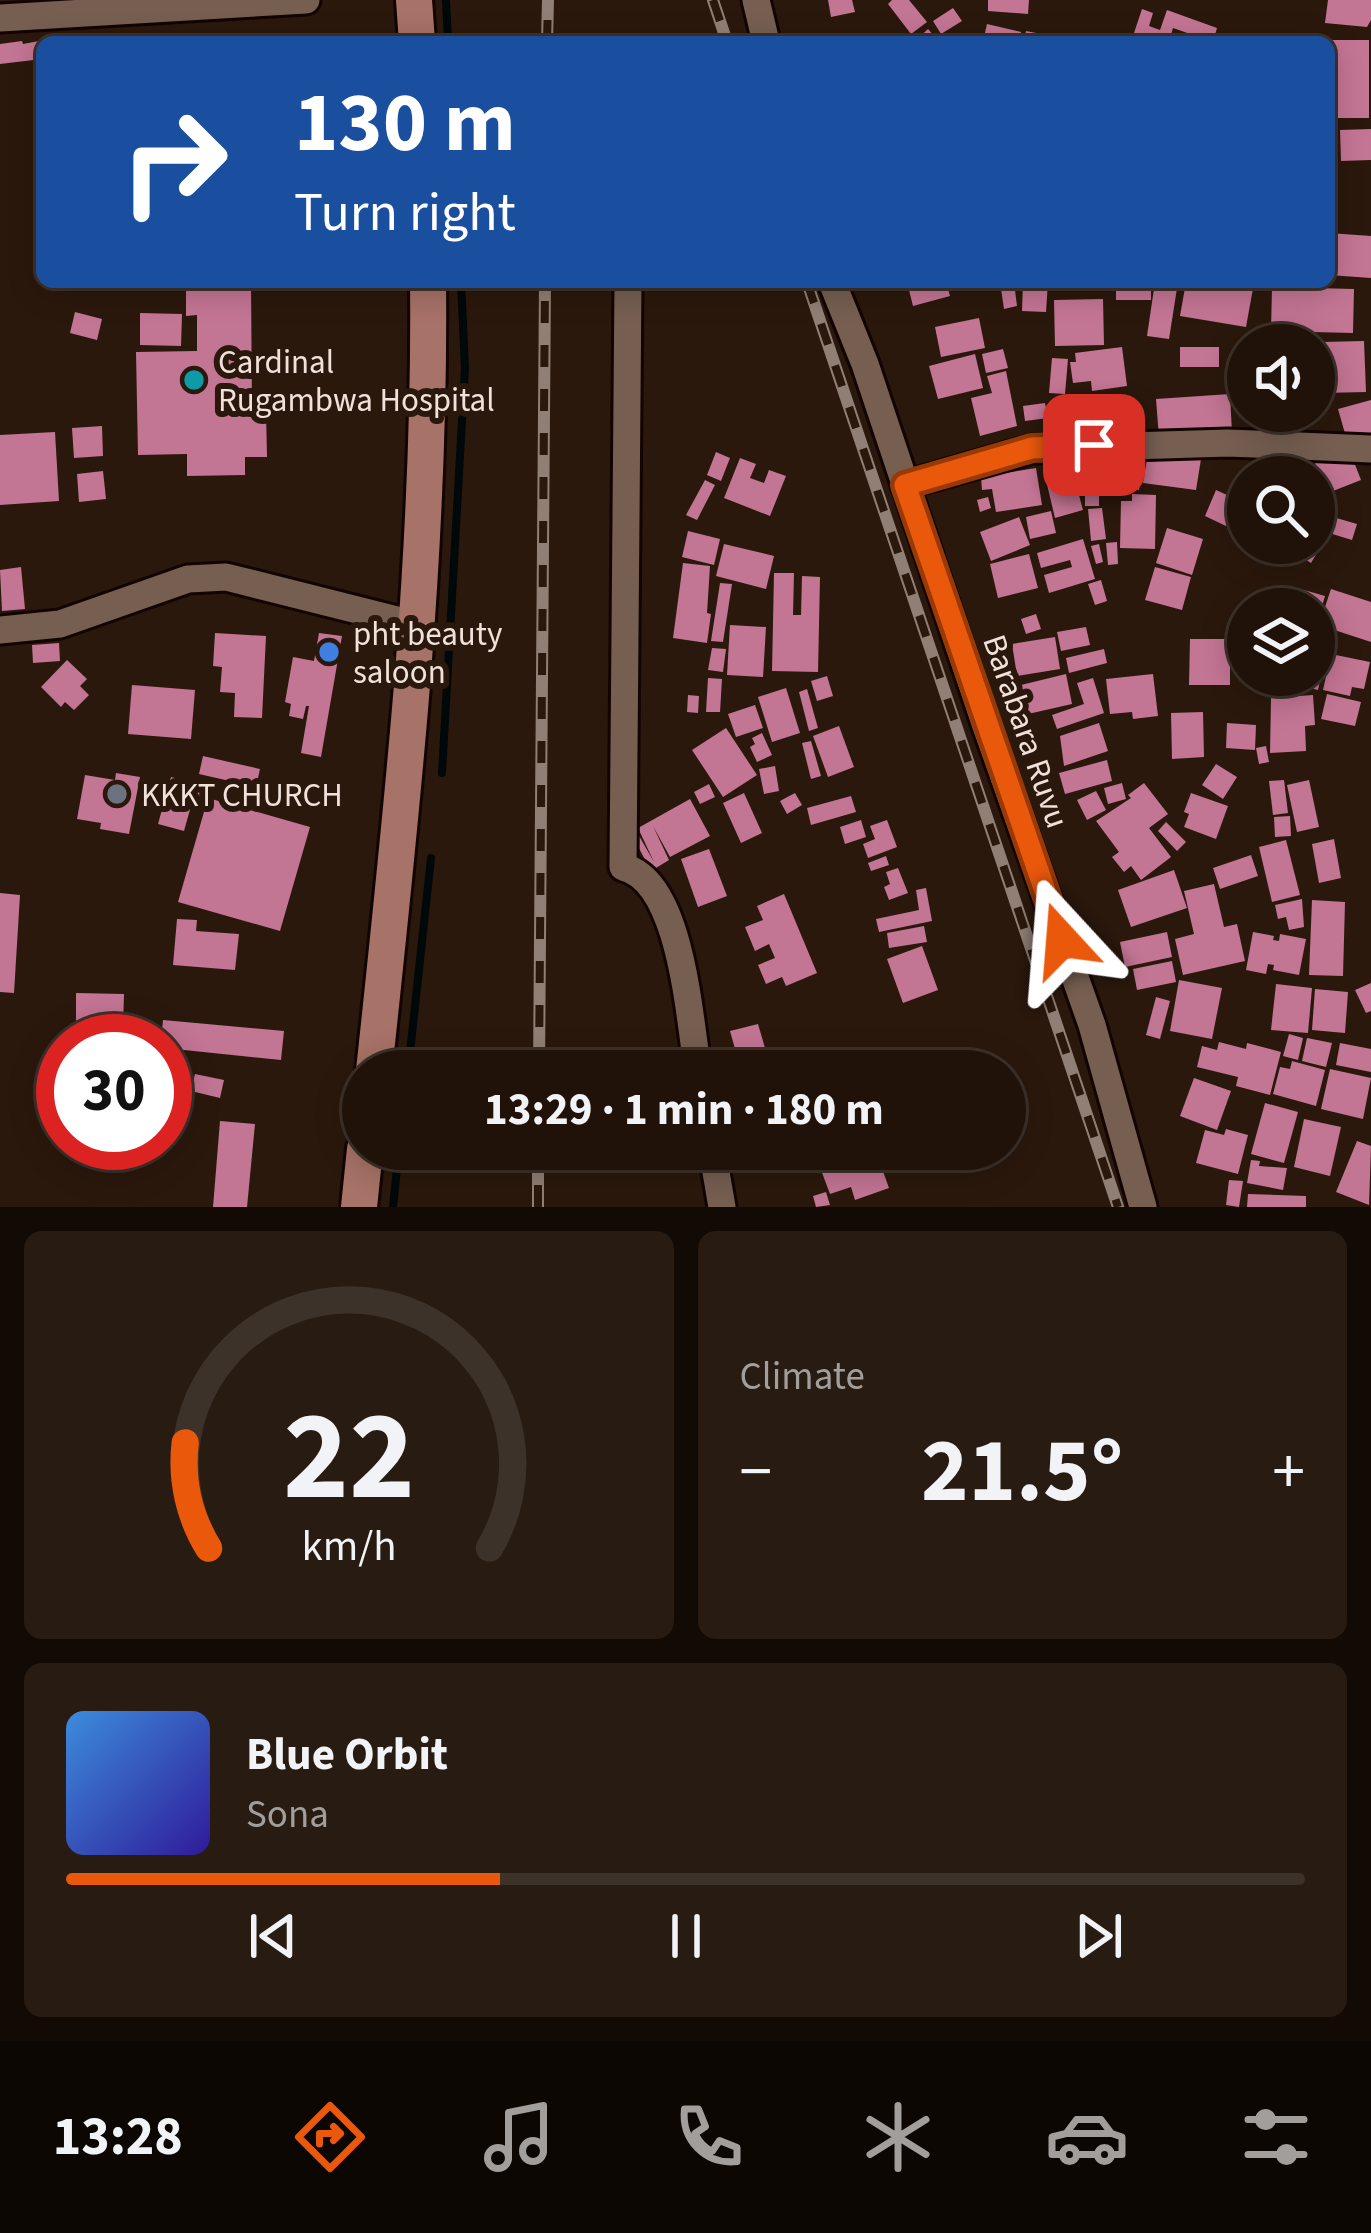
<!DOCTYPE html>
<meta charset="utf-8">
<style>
:root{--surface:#201209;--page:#281b12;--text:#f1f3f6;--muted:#a29e9c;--line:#3d322a;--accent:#ea580c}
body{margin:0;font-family:"Source Sans 3",sans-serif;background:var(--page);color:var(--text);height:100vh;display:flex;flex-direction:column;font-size:45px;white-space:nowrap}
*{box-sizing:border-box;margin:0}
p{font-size:39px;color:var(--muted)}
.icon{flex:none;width:66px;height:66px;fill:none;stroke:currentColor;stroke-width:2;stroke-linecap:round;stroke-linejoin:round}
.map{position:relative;height:1207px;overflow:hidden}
.sheet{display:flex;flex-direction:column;gap:24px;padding:24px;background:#120a05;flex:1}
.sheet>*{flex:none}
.hud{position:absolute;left:36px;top:36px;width:1299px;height:252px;border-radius:18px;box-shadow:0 6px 30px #0003,0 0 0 3px var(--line);background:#1a4fa0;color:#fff;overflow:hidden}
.fabs{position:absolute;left:1227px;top:324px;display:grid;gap:24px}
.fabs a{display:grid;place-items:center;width:108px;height:108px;border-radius:50%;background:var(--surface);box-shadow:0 6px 30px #0003,0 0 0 3px var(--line);font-size:60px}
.speed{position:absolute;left:36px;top:1014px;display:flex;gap:24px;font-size:60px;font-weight:700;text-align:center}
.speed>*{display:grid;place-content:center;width:156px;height:156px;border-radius:50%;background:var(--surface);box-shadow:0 6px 30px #0003,0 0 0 3px var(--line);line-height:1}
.speed .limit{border:18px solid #d22;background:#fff;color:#111}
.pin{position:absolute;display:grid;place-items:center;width:102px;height:102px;color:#fff;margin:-51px;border-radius:24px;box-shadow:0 6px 18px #0006}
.me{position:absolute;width:132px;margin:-66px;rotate:341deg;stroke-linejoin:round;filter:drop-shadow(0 0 9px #0008)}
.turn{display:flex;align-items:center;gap:42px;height:252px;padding:0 60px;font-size:54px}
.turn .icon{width:156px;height:156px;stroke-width:2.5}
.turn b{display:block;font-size:84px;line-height:102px}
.big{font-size:90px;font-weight:700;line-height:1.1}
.sheet .card{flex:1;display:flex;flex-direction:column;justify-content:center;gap:18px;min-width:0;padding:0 42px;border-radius:18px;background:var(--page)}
.sheet .dial{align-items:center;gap:0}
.dial svg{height:312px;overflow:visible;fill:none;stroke:var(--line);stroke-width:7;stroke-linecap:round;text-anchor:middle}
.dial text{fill:var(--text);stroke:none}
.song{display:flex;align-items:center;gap:36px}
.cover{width:144px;height:144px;border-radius:18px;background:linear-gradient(135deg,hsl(210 70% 55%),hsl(250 70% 35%))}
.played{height:12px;border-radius:6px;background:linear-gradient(90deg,var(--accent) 35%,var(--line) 35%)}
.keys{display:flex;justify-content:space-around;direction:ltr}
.heat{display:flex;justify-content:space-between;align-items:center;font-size:66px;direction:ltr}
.sheet .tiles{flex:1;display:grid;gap:24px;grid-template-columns:1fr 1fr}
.card:last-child{grid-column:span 2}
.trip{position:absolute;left:342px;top:1050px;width:684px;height:120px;border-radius:60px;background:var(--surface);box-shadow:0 6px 30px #0003,0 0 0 3px var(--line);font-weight:700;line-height:120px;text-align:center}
.dock{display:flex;height:192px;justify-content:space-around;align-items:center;background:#0d0704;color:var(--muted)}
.dock .icon{width:84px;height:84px}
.dock .current{color:var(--accent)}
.dock b{font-size:54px;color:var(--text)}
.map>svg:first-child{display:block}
</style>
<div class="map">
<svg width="1371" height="1207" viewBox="0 0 1371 1207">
<rect width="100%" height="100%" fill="#2b180c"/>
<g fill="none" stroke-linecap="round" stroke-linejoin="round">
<g stroke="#00080a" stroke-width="8">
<path d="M446,0L448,42"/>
<path d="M442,773L465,368L461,282"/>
<path d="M408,1071L431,858"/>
<path d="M393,1207L399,1149"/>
</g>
</g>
<g fill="#c37594">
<path d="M828,0H852L855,12L831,17Z"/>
<path d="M892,0H909L927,22L911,34L888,4Z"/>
<path d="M988,0H1029L1028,14L988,11Z"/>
<path d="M1328,0H1371V20L1367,27L1325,23Z"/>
<path d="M953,8L962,21L941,34L933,21Z"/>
<path d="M1142,9L1153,13L1149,26L1160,30L1167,10L1217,28L1213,42L1173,28L1171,35L1187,42H1131Z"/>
<path d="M987,24L1021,32L1019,42L983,41Z"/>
<path d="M928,29L939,42L916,40Z"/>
<path d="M1026,31L1072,40V42H1024Z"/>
<rect x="1329" y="40" width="40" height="78"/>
<path d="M22,41L23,44L39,41L42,59L0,64V44Z"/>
<path d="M1371,129V160L1341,161L1340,130Z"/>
<path d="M1329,233L1371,236V278L1329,275Z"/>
<path d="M186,282H251L252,412L266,411L267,457H245V475L187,476V454L138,455L136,352L197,351V315L186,316Z"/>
<path d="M907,282H946L950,296L913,306Z"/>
<path d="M1000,282H1014L1017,306L1004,309Z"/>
<path d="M1023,282H1048L1046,312L1022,311Z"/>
<rect x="1116" y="282" width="35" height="18"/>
<path d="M1155,282H1178L1169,339L1147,336Z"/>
<path d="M1186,282L1254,283L1246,327L1180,316Z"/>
<path d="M1272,287L1354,289L1353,333L1271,331Z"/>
<path d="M1103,299L1104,345L1055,346L1054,300Z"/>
<path d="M75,312L102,319L97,340L70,333Z"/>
<path d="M140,313L182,314L181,346L140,345Z"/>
<path d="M979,318L985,348L941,357L935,327Z"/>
<rect x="1247" y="340" width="57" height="5"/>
<path d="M1364,341L1366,392L1324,393L1322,342Z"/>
<path d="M1122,347L1127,386L1092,391L1091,381L1073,383L1070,362H1076L1075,353Z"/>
<rect x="1180" y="347" width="39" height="20"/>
<path d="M1003,349L1008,368L986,373L982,354Z"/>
<path d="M975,354L983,388L938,399L929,366Z"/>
<path d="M1052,358L1068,359L1065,394L1049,393Z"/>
<path d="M1006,371L1017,426L980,436L971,398L992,393L987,376Z"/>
<path d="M1230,394L1232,433L1159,438L1156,399Z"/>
<path d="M1099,396L1132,398V419L1098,417Z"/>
<path d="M1371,400V437L1348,444L1338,409Z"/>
<path d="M1045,403L1048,418L1025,421L1023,406Z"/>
<path d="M1254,411H1309L1311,417L1259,432Z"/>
<path d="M1067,421L1069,433L1052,436L1050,424Z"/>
<path d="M102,426L103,456L74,458L72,428Z"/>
<path d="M55,432L59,501L0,505V435Z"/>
<path d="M1349,449L1361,480L1328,493L1315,463Z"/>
<path d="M716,452L730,458L721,481L707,475Z"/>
<path d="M1148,452L1201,459L1196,490L1143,483Z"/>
<path d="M740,458L756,464L750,478L764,483L769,470L786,476L770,516L724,498Z"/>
<path d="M1260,465L1264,477H1249L1247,470Z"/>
<path d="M1036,468L1042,505L996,512L992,489L982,490L981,477Z"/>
<path d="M103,471L106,499L79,502L77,474Z"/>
<path d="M1085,472H1107V494H1099V506H1085Z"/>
<path d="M1073,473L1083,510L1055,518L1046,480Z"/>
<path d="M1116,473L1141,477L1139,490L1114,486Z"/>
<path d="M705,480L715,485L697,520L686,515Z"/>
<path d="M1216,490L1238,500L1226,526L1205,516Z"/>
<path d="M1132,494L1156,495L1155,549L1120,548L1121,501H1132Z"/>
<path d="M988,497L991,508L980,512L977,500Z"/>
<path d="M1102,508L1106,539L1091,541L1088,509Z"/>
<path d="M1051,511L1056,533L1030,539L1026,517Z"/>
<path d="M1019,517L1030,545L991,561L980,532Z"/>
<path d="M1333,517L1357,524L1352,540L1329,533Z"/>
<path d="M1314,527L1327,536L1311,563L1297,554L1304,543H1314Z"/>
<path d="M1167,528L1203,539L1192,575L1156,563Z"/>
<path d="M688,531L720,539L714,565L682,557Z"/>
<path d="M1083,539L1095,579L1049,593L1044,575L1072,567L1070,560L1041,568L1037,553Z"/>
<path d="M1117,542L1118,564L1108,565L1106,543Z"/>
<path d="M1253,543H1294L1286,559Z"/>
<path d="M724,544L774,556L766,589L716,576Z"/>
<path d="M1099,544L1103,562L1096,564L1091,546Z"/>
<path d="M1029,554L1038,588L998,598L990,564Z"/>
<path d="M683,563L710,566L707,613L711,614L707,643L673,638Z"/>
<path d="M21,567L25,609L2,611L0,570Z"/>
<path d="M1155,567L1191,577L1182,610L1145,600Z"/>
<path d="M774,573H794L793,615H801L802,576L820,577L818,672L772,671Z"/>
<path d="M1101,580L1107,601L1095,605L1088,584Z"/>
<path d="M720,583L732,584L723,642L711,641Z"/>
<path d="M1297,588L1325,596L1315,630L1314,609H1291Z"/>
<path d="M1331,589L1371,602V642L1319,625Z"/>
<path d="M1036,614L1041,629L1026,634L1021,619Z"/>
<path d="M730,625L766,627L763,677L727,675Z"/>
<path d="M1086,627L1090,645L1061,651L1057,632Z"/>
<path d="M215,633L266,636L262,718L234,717L235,693L220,692L222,667L213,666Z"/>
<path d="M319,633L342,636L321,757L301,753L309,706H306L303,719L289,716L291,704L285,702L293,657L314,661Z"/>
<path d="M1055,637L1060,669L1017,676L1012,644Z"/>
<path d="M1190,639H1230V685H1189Z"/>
<path d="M59,643L60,661L33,663L32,645Z"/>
<path d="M712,648L726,649L723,672L708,670Z"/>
<path d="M1104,649L1107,663L1069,673L1066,658Z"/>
<path d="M1331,654L1370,662L1364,689L1352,687L1350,696L1323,690Z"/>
<path d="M1314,655L1325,658L1318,690L1281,681L1282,675H1314Z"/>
<path d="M67,660L87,679L80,686L89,695L74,710L65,702L61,707L41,687Z"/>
<path d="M1066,674L1072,704L1028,714L1021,685Z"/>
<path d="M1153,674L1158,716L1133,719L1132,712L1110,714L1106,679Z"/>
<path d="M827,676L833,696L817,701L811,681Z"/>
<path d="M708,678L722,679L720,712H706Z"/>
<path d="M1093,678L1104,713L1057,729L1052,715L1084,704L1077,683Z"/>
<path d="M132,685L195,690L191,739L128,734Z"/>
<path d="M786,688L800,733L772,742L758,697Z"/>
<path d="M807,689L818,728L809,731L799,692Z"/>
<path d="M1327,694L1361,702L1355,726L1321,719Z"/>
<path d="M688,695L699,696L698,713L687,712Z"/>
<path d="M1313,695L1315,725L1305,726L1306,751L1270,753L1271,698Z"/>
<path d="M755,705L763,728L736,737L728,714Z"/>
<path d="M1203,712L1204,757L1172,759L1171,713Z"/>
<path d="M1099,723L1108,751L1064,766L1060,736Z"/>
<path d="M1227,723L1256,725L1255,750L1226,748Z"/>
<path d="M839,726L854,767L828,777L813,736Z"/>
<path d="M726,728L757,775L723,797L692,750Z"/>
<path d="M762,733L772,755L757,762L750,747L755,744L752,738Z"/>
<path d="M811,741L821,776L811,779L802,743Z"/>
<path d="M1266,746L1269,762L1259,764L1256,748Z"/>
<path d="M203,756L260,769L256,787L199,774Z"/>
<path d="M1107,760L1112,781L1065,794L1059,773Z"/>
<path d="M1216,764L1237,777L1223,799L1202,785Z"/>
<path d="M775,766L779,791L764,794L759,769Z"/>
<path d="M116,773L140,777L129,834L100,829L101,823L77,819L85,775L115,780Z"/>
<path d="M171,777L205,786L199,808L191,806L184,831L158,824Z"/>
<path d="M1284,780L1288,813L1273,815L1269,781Z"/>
<path d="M1309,780L1319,827L1297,832L1287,785Z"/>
<path d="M1122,783L1126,799L1108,804L1104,788Z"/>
<path d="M1144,783L1168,814L1149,828L1171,857L1141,880L1131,866L1124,872L1112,857L1119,852L1096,821L1131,798L1128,795Z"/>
<path d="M709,784L715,797L700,804L694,792Z"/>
<path d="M1096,791L1106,810L1087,820L1077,800Z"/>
<path d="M744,793L762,833L741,843L723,803Z"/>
<path d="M795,793L802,805L787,814L780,801Z"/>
<path d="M1191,793L1228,806L1216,839L1184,827L1189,814L1184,812Z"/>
<path d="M851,796L856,812L811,825L807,808Z"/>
<path d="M208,798L310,827L280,931L178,902Z"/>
<path d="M690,799L710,836L670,857L653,826L669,860L651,871L633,837L638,834L654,862L638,828Z"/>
<path d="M1290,816L1291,836L1275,837L1274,817Z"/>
<path d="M861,820L866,837L845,844L840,827Z"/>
<path d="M887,820L897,847L868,858L863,844L875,839L870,826Z"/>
<path d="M1166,822L1186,842L1177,851L1158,831Z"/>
<path d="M1334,839L1341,878L1319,883L1312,844Z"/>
<path d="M1286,840L1300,895L1272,902L1259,847Z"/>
<path d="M709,849L727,896L698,907L681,859Z"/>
<path d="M1251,855L1258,876L1220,889L1213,868Z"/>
<path d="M886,856L889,865L871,871L868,863Z"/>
<path d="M898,868L908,893L889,900L884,887L890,884L886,872Z"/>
<path d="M1174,870L1187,908L1131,927L1118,890Z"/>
<path d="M1214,884L1224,927L1237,924L1245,961L1183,975L1175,939L1194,934L1184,891Z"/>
<path d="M926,888L932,921L879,932L876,919L919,910L916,890Z"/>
<path d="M0,893L20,895L14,993L0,992Z"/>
<path d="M784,894L817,973L786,986L782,977L766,984L758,965L775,958L769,944L755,951L745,927L763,920L757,906Z"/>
<path d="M1302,899L1304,927L1289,930L1286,917L1278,919L1275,905Z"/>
<path d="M1312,900L1345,902L1343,976L1309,975Z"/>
<path d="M177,919L197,920L196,931L239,934L235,970L173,965Z"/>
<path d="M924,926L927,942L889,948L887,933Z"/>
<path d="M1167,932L1172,957L1125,967L1120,942Z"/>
<path d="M1253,932L1274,936L1273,940L1279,941L1280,934L1306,939L1299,975L1273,970L1274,965L1268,964L1266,974L1246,970Z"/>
<path d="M922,946L938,990L903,1003L887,959Z"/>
<path d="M1172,961L1176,982L1137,990L1133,969Z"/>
<path d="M1179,980L1222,988L1212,1039L1170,1031Z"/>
<path d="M1371,983V1011L1366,1013L1355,990Z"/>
<path d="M1276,984L1312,988L1308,1033L1271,1030Z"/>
<path d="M1315,989L1348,992L1345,1033L1312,1030Z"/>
<path d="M76,993L124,994L123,1028H76Z"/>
<path d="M1156,997L1170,1001L1160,1039L1146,1035Z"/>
<path d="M163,1020L284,1031L281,1060L165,1048V1041H161Z"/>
<path d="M758,1024L765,1048L737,1056L730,1031Z"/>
<path d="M1289,1034L1303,1038L1298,1060L1283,1056Z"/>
<path d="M1307,1038L1332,1043L1326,1067L1302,1061Z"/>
<path d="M1219,1042L1246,1049L1247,1043L1281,1052L1270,1095L1236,1086L1238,1077L1197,1067L1202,1046L1217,1050Z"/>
<path d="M1340,1043L1371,1049V1072L1336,1065Z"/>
<path d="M1292,1061L1325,1070L1316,1106L1273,1094L1280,1067L1290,1069Z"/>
<path d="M1330,1069L1371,1078L1363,1119L1321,1109Z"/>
<path d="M195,1074L224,1080L220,1098L191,1091Z"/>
<path d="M1194,1078L1231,1091L1217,1130L1180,1116Z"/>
<path d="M1265,1103L1298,1112L1284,1163L1251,1154Z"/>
<path d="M1304,1119L1341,1127L1330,1176L1294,1167Z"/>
<path d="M220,1121L255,1124L247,1207H213Z"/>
<path d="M1226,1129L1248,1135L1238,1174L1196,1163L1205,1130L1224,1135Z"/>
<path d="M1357,1141L1371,1146L1369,1205L1336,1192Z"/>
<path d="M840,1149H875L889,1188L855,1200L851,1187L830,1194L821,1170L844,1161Z"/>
<path d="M1251,1160L1260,1161L1259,1166L1287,1168L1283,1190L1247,1183Z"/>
<path d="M1229,1180L1243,1181L1239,1207L1226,1205Z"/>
<path d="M826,1192L830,1205L816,1207L813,1196Z"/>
<path d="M1248,1194L1306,1196V1207H1247Z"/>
</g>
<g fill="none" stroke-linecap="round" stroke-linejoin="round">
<defs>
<g id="minor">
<path d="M756,0L766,42"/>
<path d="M0,18L306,0"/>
<path d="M628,282L623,867C682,881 689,1019 698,1071"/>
<path d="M832,282L865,364L986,726L1092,1025L1143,1207"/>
<path d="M905,485L1032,449L1228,443L1371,449"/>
<path d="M0,630L60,624L188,579L226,577L417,625"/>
<path d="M712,1149L722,1207"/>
</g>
<g id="primary">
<path d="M414,0L417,42"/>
<path d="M374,1071C402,809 431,546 428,282"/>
<path d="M359,1207L365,1149"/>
</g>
</defs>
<use href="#minor" stroke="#120400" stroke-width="33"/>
<use href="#primary" stroke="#120400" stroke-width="42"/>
<use href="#minor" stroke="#765f51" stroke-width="27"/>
<use href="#primary" stroke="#a77267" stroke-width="36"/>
<defs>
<g id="rail">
<path d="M713,0L727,42"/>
<path d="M547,42L548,0"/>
<path d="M807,282L1118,1207"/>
<path d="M539,1071L545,282"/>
<path d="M538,1207V1149"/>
</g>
</defs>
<use href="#rail" stroke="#907f75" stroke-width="12"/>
<use href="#rail" stroke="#2b180c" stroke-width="8" stroke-dasharray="22" stroke-linecap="butt"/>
</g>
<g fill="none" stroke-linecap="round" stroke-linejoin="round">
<defs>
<path id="route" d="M1062,940L905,485L1032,448L1094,445"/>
</defs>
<use href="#route" stroke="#983908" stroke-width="30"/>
<use href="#route" stroke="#ea580c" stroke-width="21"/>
</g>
<circle fill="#0f9aa8" stroke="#2b180c" stroke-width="4.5" cx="194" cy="380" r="12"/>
<circle fill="#3f7fe0" stroke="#2b180c" stroke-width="4.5" cx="329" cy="652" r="12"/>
<circle fill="#6b7280" stroke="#2b180c" stroke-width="4.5" cx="117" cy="794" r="12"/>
<g text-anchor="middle" stroke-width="12" stroke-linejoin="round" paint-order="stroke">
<g font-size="33" fill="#f0e2da" stroke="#2b180c" text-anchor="start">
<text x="218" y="373">Cardinal<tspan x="218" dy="38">Rugambwa Hospital</tspan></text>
<text x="353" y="645">pht beauty<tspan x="353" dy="38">saloon</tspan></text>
<text x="141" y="806">KKKT CHURCH</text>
</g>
<g font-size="33" fill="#f0e2da" stroke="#2b180c">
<text transform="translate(1027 731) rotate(71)" y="12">Barabara Ruvu</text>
</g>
</g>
</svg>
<div class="fabs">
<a><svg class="icon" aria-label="sound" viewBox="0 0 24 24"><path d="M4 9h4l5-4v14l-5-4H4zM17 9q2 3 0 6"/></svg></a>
<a><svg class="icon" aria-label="search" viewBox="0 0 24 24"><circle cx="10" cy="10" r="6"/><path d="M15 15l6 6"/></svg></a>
<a><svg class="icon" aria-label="layers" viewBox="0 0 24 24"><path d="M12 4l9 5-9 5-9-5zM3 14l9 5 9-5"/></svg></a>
</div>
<div class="speed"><div class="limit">30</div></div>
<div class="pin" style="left:1094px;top:445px;background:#d93025"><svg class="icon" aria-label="arrive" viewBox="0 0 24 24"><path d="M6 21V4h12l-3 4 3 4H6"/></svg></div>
<svg class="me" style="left:1062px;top:940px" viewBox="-20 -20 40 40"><path d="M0-17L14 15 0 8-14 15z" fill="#ea580c" stroke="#fff" stroke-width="4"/></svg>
<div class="trip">13:29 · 1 min · 180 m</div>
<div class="hud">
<div class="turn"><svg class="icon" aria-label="right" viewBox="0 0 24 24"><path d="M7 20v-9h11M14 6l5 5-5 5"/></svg><div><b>130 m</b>Turn right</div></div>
</div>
</div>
<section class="sheet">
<div class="tiles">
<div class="card dial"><svg viewBox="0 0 100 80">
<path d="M14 69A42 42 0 1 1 86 69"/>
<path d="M14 69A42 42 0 0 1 8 42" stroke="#ea580c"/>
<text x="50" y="56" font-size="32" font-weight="700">22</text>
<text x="50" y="72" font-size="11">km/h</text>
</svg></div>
<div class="card"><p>Climate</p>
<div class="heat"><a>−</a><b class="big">21.5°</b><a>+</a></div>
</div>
<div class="card">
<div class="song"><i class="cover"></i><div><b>Blue Orbit</b><p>Sona</p></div></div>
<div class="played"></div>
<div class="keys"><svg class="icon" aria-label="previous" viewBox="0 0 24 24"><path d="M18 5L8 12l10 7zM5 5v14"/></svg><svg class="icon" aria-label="pause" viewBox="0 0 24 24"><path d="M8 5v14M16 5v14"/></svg><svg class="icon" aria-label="next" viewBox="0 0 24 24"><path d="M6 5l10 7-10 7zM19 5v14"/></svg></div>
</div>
</div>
</section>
<nav class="dock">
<b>13:28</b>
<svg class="icon current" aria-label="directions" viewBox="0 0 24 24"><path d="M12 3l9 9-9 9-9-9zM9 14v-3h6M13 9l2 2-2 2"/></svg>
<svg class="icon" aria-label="music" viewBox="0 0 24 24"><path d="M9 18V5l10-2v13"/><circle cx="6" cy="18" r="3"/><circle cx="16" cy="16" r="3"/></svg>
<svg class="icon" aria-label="phone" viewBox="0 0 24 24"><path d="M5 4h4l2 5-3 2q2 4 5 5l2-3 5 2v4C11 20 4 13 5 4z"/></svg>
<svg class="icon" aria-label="climate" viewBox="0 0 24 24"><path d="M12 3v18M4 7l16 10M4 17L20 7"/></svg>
<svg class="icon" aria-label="car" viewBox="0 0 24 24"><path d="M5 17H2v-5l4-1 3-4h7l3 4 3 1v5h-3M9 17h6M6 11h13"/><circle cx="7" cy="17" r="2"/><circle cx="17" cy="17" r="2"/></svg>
<svg class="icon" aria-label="filters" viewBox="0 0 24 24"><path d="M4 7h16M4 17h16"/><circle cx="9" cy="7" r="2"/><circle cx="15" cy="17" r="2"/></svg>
</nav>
